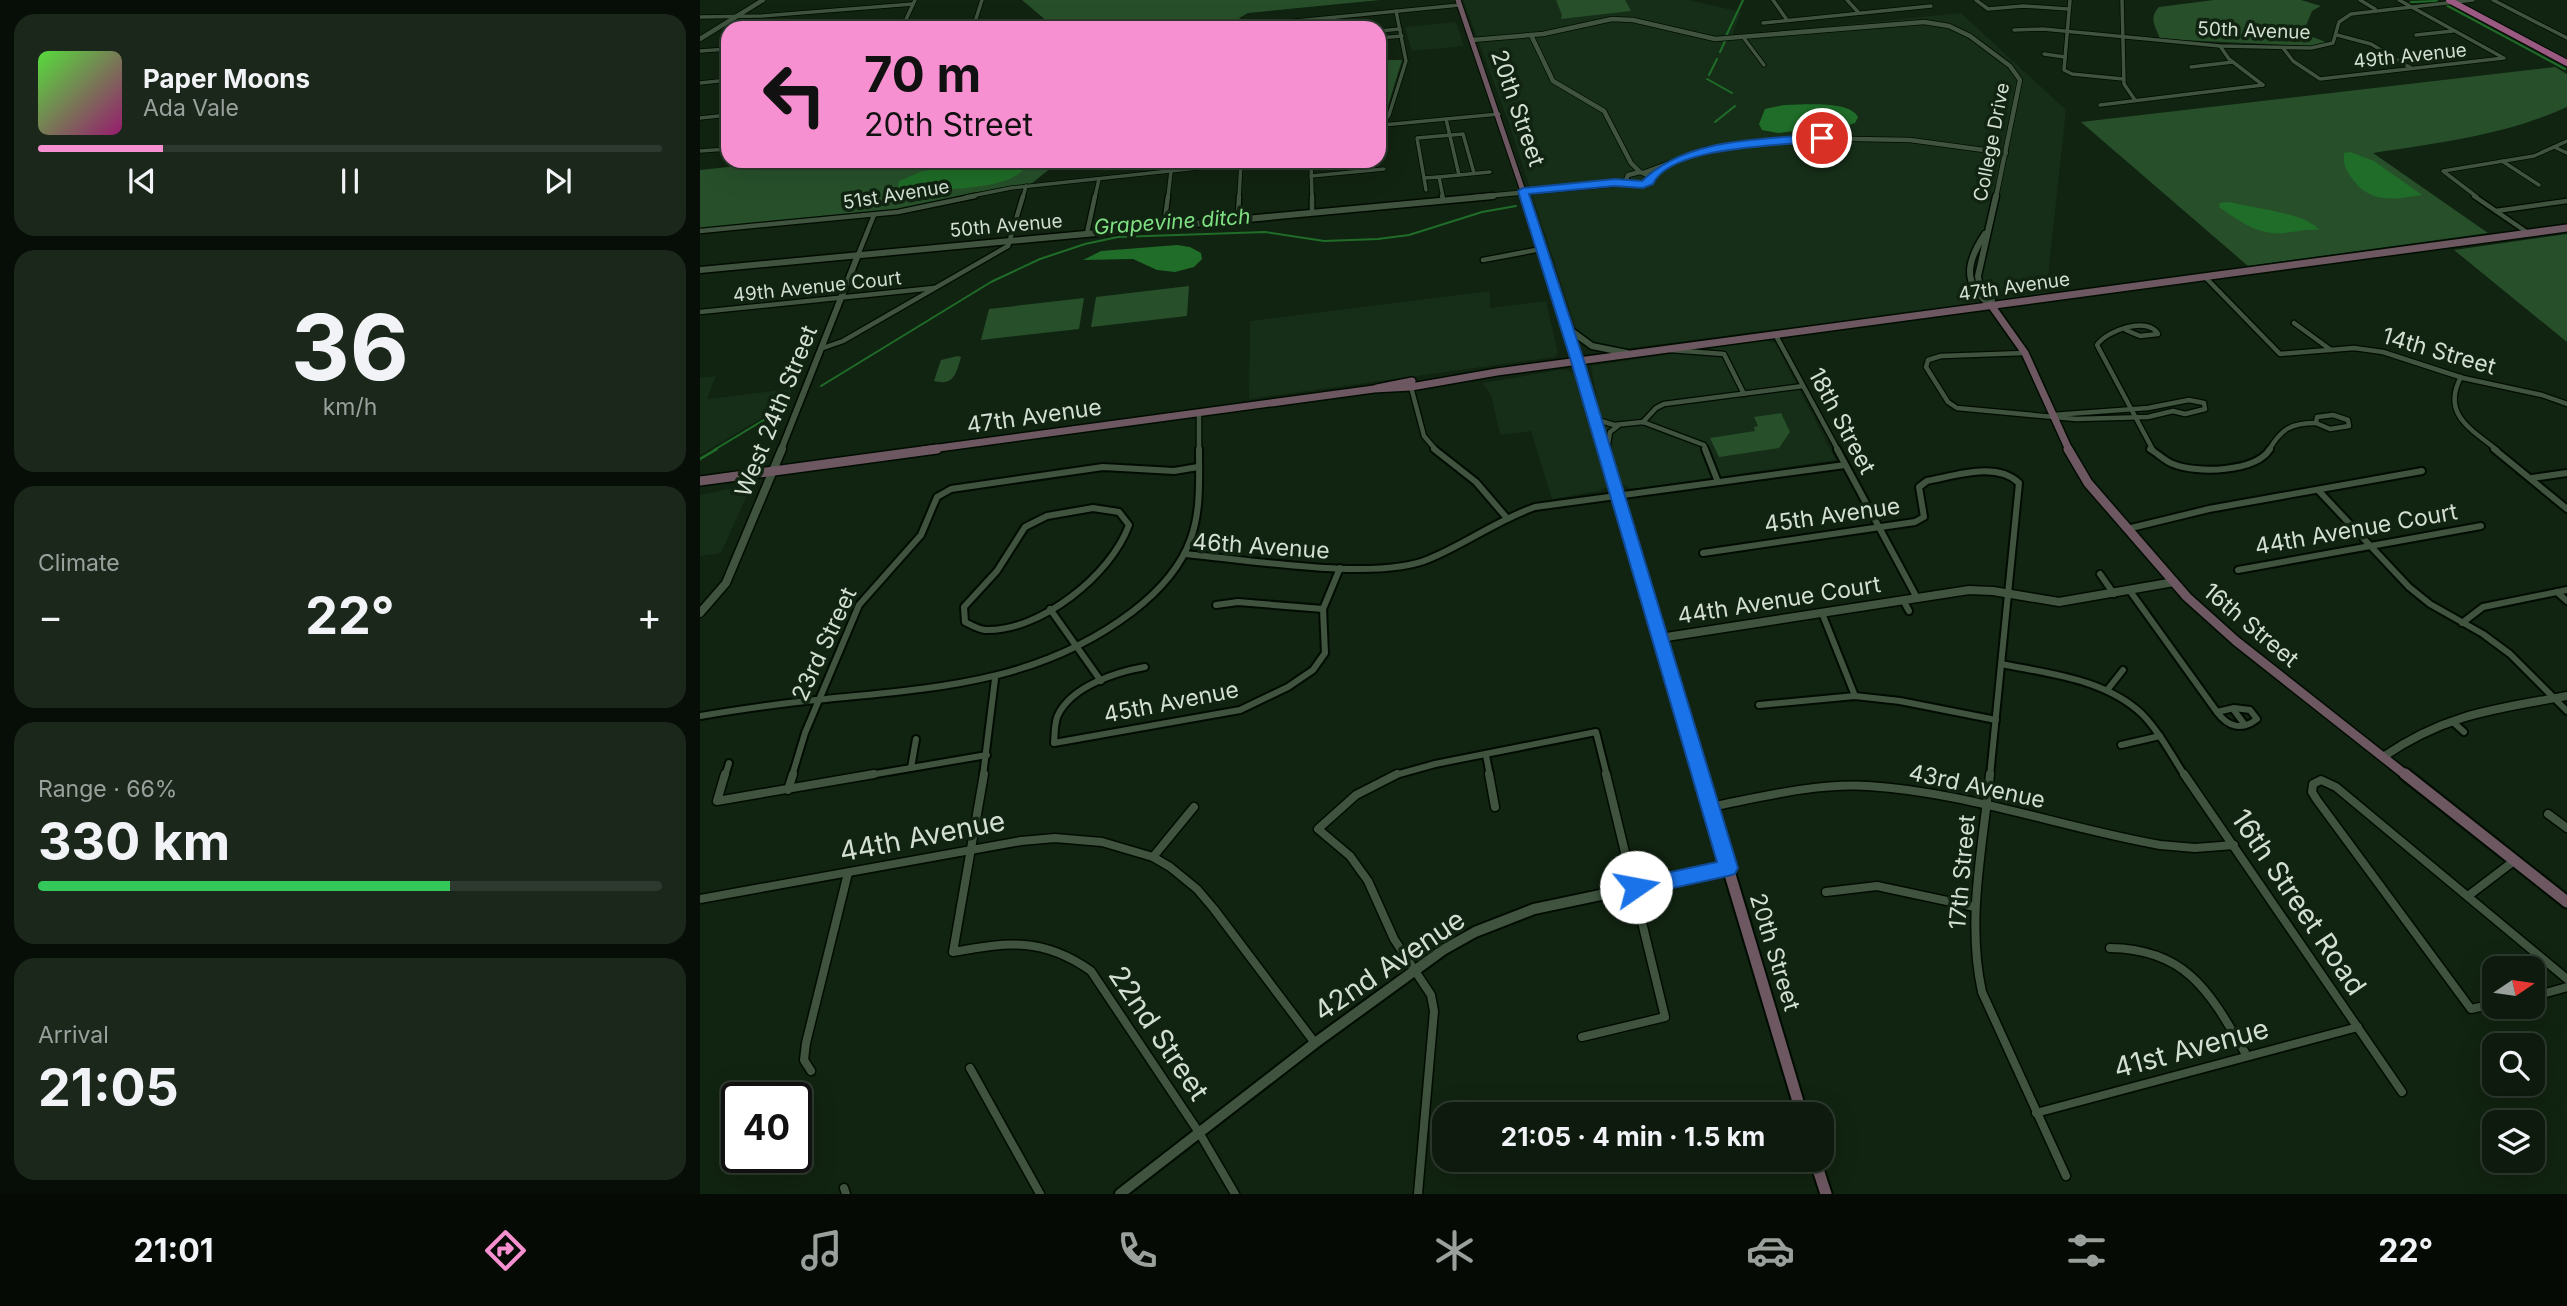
<!DOCTYPE html>
<meta charset="utf-8">
<style>
:root{--surface:#0d1a0d;--page:#1b271b;--text:#f1f3f6;--muted:#9aa19d;--line:#2d382e;--accent:#f690d0}
body{margin:0;font-family:Inter,sans-serif;background:var(--page);color:var(--text);height:100vh;display:flex;flex-direction:column;font-size:26px;white-space:nowrap}
*{box-sizing:border-box;margin:0}
p{font-size:23px;color:var(--muted)}
.icon{flex:none;width:38px;height:38px;fill:none;stroke:currentColor;stroke-width:2;stroke-linecap:round;stroke-linejoin:round}
.map{position:relative;flex:1;overflow:hidden}
.sheet{display:flex;flex-direction:column;gap:14px;padding:14px;background:#070e07;width:700px}
.sheet>*{flex:none}
.banner{position:absolute;left:21px;top:21px;width:665px;height:147px;border-radius:21px;box-shadow:0 7px 28px #0002,0 0 0 2px var(--line);background:#f690d0;color:#111;overflow:hidden}
.needle{width:46px;rotate:77deg}
.tools{position:absolute;left:1782px;top:956px;display:grid;gap:14px}
.tools a{display:grid;place-items:center;width:63px;height:63px;border-radius:14px;background:var(--surface);box-shadow:0 7px 28px #0002,0 0 0 2px var(--line);font-size:35px}
.speed{position:absolute;left:21px;top:1082px;display:flex;gap:14px;font-size:35px;font-weight:700;text-align:center}
.speed>*{display:grid;place-content:center;width:91px;height:91px;border-radius:50%;background:var(--surface);box-shadow:0 7px 28px #0002,0 0 0 2px var(--line);line-height:1}
.speed .limit{border:4px solid #111;border-radius:10px;background:#fff;color:#111}
.pin{position:absolute;display:grid;place-items:center;width:60px;height:60px;color:#fff;margin:-30px;border:4px solid #fff;border-radius:50%;box-shadow:0 2px 7px #0007}
.me{position:absolute;width:77px;margin:-38px;rotate:78deg;stroke-linejoin:round;filter:drop-shadow(0 0 5px #0008)}
.turn{display:flex;align-items:center;gap:24px;height:147px;padding:0 28px;font-size:32px}
.turn .icon{width:91px;height:91px;stroke-width:2.5}
.turn b{display:block;font-size:49px;line-height:60px}
.big{font-size:52px;font-weight:700;line-height:1.1}
.sheet .card{flex:1;display:flex;flex-direction:column;justify-content:center;gap:10px;min-width:0;padding:0 24px;border-radius:21px;background:var(--page)}
.sheet .dial{align-items:center;gap:0}
.dial b{font-size:91px;line-height:1}
.song{display:flex;align-items:center;gap:21px}
.cover{width:84px;height:84px;border-radius:10px;background:linear-gradient(135deg,hsl(110 70% 55%),hsl(320 70% 35%))}
.played{height:7px;border-radius:4px;background:linear-gradient(90deg,var(--accent) 20%,var(--line) 20%)}
.keys{display:flex;justify-content:space-around;direction:ltr}
.heat{display:flex;justify-content:space-between;align-items:center;font-size:38px;direction:ltr}
.charge{height:10px;border-radius:5px;background:linear-gradient(90deg,#34c759 66%,var(--line) 0)}
.trip{position:absolute;left:732px;top:1102px;width:402px;height:70px;border-radius:21px;background:var(--surface);box-shadow:0 7px 28px #0002,0 0 0 2px var(--line);font-weight:700;line-height:70px;text-align:center}
.tabs{display:flex;height:112px;justify-content:space-around;align-items:center;background:#050a05;color:var(--muted)}
.tabs .icon{width:49px;height:49px}
.tabs .active{color:var(--accent)}
.tabs b{font-size:32px;color:var(--text)}
main{display:flex;flex:1;min-height:0}
.map>svg:first-child{display:block}
</style>
<main>
<section class="sheet">
<div class="card">
<div class="song"><i class="cover"></i><div><b>Paper Moons</b><p>Ada Vale</p></div></div>
<div class="played"></div>
<div class="keys"><svg class="icon" aria-label="previous" viewBox="0 0 24 24"><path d="M18 5L8 12l10 7zM5 5v14"/></svg><svg class="icon" aria-label="pause" viewBox="0 0 24 24"><path d="M8 5v14M16 5v14"/></svg><svg class="icon" aria-label="next" viewBox="0 0 24 24"><path d="M6 5l10 7-10 7zM19 5v14"/></svg></div>
</div>
<div class="card dial"><b>36</b><p>km/h</p></div>
<div class="card"><p>Climate</p>
<div class="heat"><a>−</a><b class="big">22°</b><a>+</a></div>
</div>
<div class="card"><p>Range · 66%</p><b class="big">330 km</b><div class="charge"></div></div>
<div class="card"><p>Arrival</p><b class="big">21:05</b></div>
</section>
<div class="map">
<svg width="1867" height="1194" viewBox="0 0 1867 1194">
<rect width="100%" height="100%" fill="#112311"/>
<g fill="#162e18">
<path d="M763,0H989L1041,12L1032,36L1261,13L1366,110L1346,295L923,349L906,348L887,341L876,329L807,118Z"/>
<path d="M756,22L764,46L712,51L705,27Z"/>
<path d="M790,291V308L846,301L858,353L855,357L549,399L550,321Z"/>
<path d="M1063,340L1075,343L1136,460L939,488H929L922,484L899,410L891,366Z"/>
<path d="M859,370H868L874,374L907,487L899,491L852,499L831,431L800,435L791,395L783,383Z"/>
<path d="M16,376L7,399L92,389L88,402L0,455V378Z"/>
<path d="M38,487H51L21,553L0,556V495Z"/>
</g>
<g fill="#27502a">
<path d="M322,0H680L548,13L539,18L555,28H355Z"/>
<path d="M856,0H925L931,11L861,19L862,15Z"/>
<path d="M1514,0H1601L1621,6L1612,11L1603,33L1628,43L1612,46L1460,39C1456,27 1448,18 1459,7Z"/>
<path d="M679,60H702L687,109H679Z"/>
<path d="M1855,67L1867,74V107C1806,135 1739,143 1673,153L1788,233L1548,266L1381,122Z"/>
<path d="M86,161H407L352,167L331,184L271,193L202,210L0,229V170Z"/>
<path d="M1867,234V342L1754,250Z"/>
<path d="M489,286L487,316L391,327L396,297Z"/>
<path d="M384,298L379,329L281,340L289,309Z"/>
<path d="M258,356L261,357C256,374 254,386 234,381L241,360Z"/>
<path d="M1081,413L1090,432L1079,448L1019,457L1010,438L1055,431L1054,427L1058,426L1054,417Z"/>
</g>
<g fill="#1f6d28">
<path d="M1084,105C1102,105 1149,100 1158,117L1155,123L1149,125L1078,133L1062,130L1059,124L1065,109Z"/>
<path d="M1650,152L1674,161L1722,195C1697,199 1672,204 1655,182C1647,172 1643,167 1644,153Z"/>
<path d="M270,161H325L326,166C313,191 237,189 211,191L201,189L198,186L199,181L220,172Z"/>
<path d="M1530,202C1551,208 1607,213 1619,230C1607,229 1598,231 1585,233C1559,236 1539,221 1519,207L1520,203Z"/>
<path d="M477,245L490,247L501,253L502,259L494,267L475,272L457,270L433,259L383,260L401,251Z"/>
</g>
<g fill="none" stroke-linecap="round" stroke-linejoin="round">
<g stroke="#1f6d28" stroke-width="2">
<path d="M1711,2L1737,1"/>
<path d="M1746,5L1865,69"/>
<path d="M1026,36L1043,0"/>
<path d="M1020,52L1025,41"/>
<path d="M1009,75L1017,59"/>
<path d="M1007,79L1032,93"/>
<path d="M1015,122L1035,106"/>
<path d="M121,386L291,282L340,259L385,244L418,237L565,232L624,241L678,239L709,235L782,212L816,206"/>
<path d="M14,450L82,409"/>
</g>
<path stroke="#1f6d28" stroke-width="2.5" d="M0,459L17,449"/>
<defs>
<g id="minor-far3">
<path d="M1073,0L1087,20"/>
<path d="M1147,0L1159,13"/>
<path d="M1276,0L1288,9L1323,6L1368,9"/>
<path d="M1370,0L1364,70L1372,74L1423,79"/>
<path d="M1422,0L1424,84L1435,100"/>
<path d="M1660,0L1675,9"/>
<path d="M1699,0L1802,57"/>
<path d="M1793,0L1867,38"/>
<path d="M0,17L62,16L213,4"/>
<path d="M1063,23L1231,6"/>
<path d="M555,25L760,5"/>
<path d="M202,28L215,0"/>
<path d="M273,28L282,0"/>
<path d="M1314,30L1343,29L1520,46L1611,48L1633,43L1639,22L1651,14L1773,0"/>
<path d="M679,31L700,29"/>
<path d="M1637,35L1671,44L1711,68"/>
<path d="M1716,35L1753,31"/>
<path d="M1043,37L1064,65"/>
<path d="M679,38L702,36"/>
<path d="M1520,46L1529,59L1563,85"/>
<path d="M1583,48L1593,61L1620,79L1804,58"/>
<path d="M0,51L28,49"/>
<path d="M1344,54L1365,57"/>
<path d="M1491,67L1533,62"/>
<path d="M0,83L28,80"/>
<path d="M1400,105L1563,85"/>
<path d="M0,118L28,115"/>
<path d="M683,125L799,114"/>
<path d="M679,129L689,115L706,61L696,11"/>
<path d="M1854,147L1867,153"/>
<path d="M0,151L28,149"/>
<path d="M611,161L612,197"/>
<path d="M1802,161L1839,185"/>
<path d="M759,175L790,172"/>
<path d="M611,176L684,169"/>
<path d="M739,177L759,175L746,119"/>
<path d="M724,178L726,190"/>
<path d="M266,197L311,188L563,161"/>
<path d="M323,197L326,186"/>
<path d="M395,197L399,179"/>
<path d="M468,197L471,171"/>
<path d="M539,197L541,163"/>
<path d="M743,197L739,177L724,178L717,138L763,134L774,173"/>
<path d="M1777,197L1743,171L1834,156L1867,141"/>
</g>
<g id="minor-far2">
<path d="M612,196V212"/>
<path d="M742,196L743,199"/>
<path d="M1774,196L1828,233"/>
<path d="M1796,211L1867,201"/>
<path d="M538,219L539,196"/>
<path d="M464,226L468,196"/>
<path d="M0,231L198,212L275,196"/>
<path d="M387,233L395,196"/>
<path d="M158,255L174,215"/>
<path d="M783,260L841,249"/>
<path d="M1506,278L1580,354L1654,348L1683,352L1763,378L1842,395L1867,404"/>
<path d="M0,312L234,288"/>
<path d="M1594,323L1631,350"/>
<path d="M1426,330L1440,336L1458,334C1448,316 1407,330 1397,345L1453,450"/>
<path d="M1075,334L1138,450"/>
<path d="M123,348L143,341L308,246L323,196"/>
<path d="M970,350L1024,354L1044,394"/>
<path d="M1325,353L1241,356L1228,360L1226,367L1248,402L1257,408L1376,419L1448,417L1473,411L1485,414L1505,409L1504,403L1489,400L1448,408L1353,415"/>
<path d="M1761,377C1741,414 1771,429 1797,450"/>
<path d="M711,387L724,436L736,450"/>
<path d="M1633,415L1648,420L1649,426L1630,429L1616,423L1617,417Z"/>
<path d="M895,419L914,425L943,422L1004,445L1006,450"/>
<path d="M943,422L956,408L964,404L1103,386"/>
<path d="M499,450V413"/>
<path d="M907,450L910,432L918,426"/>
<path d="M1569,450C1581,429 1591,423 1616,423"/>
</g>
<g id="minor-far1">
<path d="M734,449L776,482L806,517"/>
<path d="M1005,449L1018,482"/>
<path d="M1137,449L1217,598"/>
<path d="M1450,449C1457,453 1465,461 1473,464C1497,474 1556,472 1570,449"/>
<path d="M1794,449L1867,509"/>
<path d="M907,452V449"/>
<path d="M1832,478L1867,473"/>
<path d="M1618,490L1709,587L1730,604L1783,634L1810,654L1867,711"/>
<path d="M393,508L419,512L429,525C411,575 340,632 285,630C278,629 271,625 265,622L264,607L297,571L325,527L347,516Z"/>
<path d="M1427,529L1509,509L1722,471"/>
<path d="M1003,553L1215,522L1224,517L1219,487L1227,481C1255,476 1296,461 1319,483L1290,776"/>
<path d="M484,554C545,559 676,582 729,559C766,544 797,520 835,507L1145,465"/>
<path d="M1538,570L1781,526"/>
<path d="M1400,574L1414,594"/>
<path d="M1430,591L1517,712"/>
<path d="M1857,592L1867,601"/>
<path d="M1203,600L1209,611"/>
<path d="M516,605L538,602L623,609"/>
<path d="M350,609L401,681"/>
<path d="M1122,613L1155,696"/>
<path d="M1762,623L1783,607L1867,590"/>
<path d="M1302,664C1350,674 1405,679 1442,714C1459,731 1472,756 1485,776"/>
<path d="M445,667C416,672 372,686 358,715C354,723 355,734 354,743L540,710L588,687L613,670L625,653L623,609L640,568"/>
<path d="M1408,689L1423,670"/>
<path d="M1059,705L1155,696L1200,701L1296,720"/>
<path d="M1534,708L1550,710L1557,719C1542,731 1528,727 1517,712Z"/>
<path d="M1533,709L1545,725"/>
<path d="M0,716C42,709 84,703 126,699C238,688 340,682 432,612C457,593 481,567 491,538C501,510 499,478 499,449"/>
<path d="M1752,721L1764,732"/>
<path d="M1421,745L1460,736"/>
<path d="M786,755L790,776"/>
<path d="M211,768L216,739"/>
<path d="M25,776L29,763"/>
<path d="M92,776L105,733L159,605L221,535L237,497L251,489L403,467L474,471L498,467"/>
<path d="M164,776L287,755"/>
<path d="M283,776L295,679"/>
<path d="M692,776L735,764L896,732L907,776"/>
</g>
<g id="minor">
<path d="M25,774L17,801L174,774"/>
<path d="M284,774L253,952C308,942 343,937 391,971L500,1134L535,1194"/>
<path d="M697,774L656,795L618,829L650,856L668,881L694,939L731,995L734,1011L718,1194"/>
<path d="M789,774L795,807"/>
<path d="M1290,774C1283,847 1266,919 1282,992L1366,1176"/>
<path d="M1484,774L1702,1092"/>
<path d="M88,790L93,774"/>
<path d="M1010,807C1062,797 1115,783 1168,786C1267,792 1363,828 1460,845L1495,848L1534,845"/>
<path d="M1848,814L1867,828"/>
<path d="M453,857L494,807"/>
<path d="M1126,892L1177,886L1275,907"/>
<path d="M1768,896L1814,861"/>
<path d="M0,899L321,841L355,838L402,842L453,857L470,867L497,889L514,909L615,1043"/>
<path d="M1410,948C1489,949 1511,995 1547,1056"/>
<path d="M1832,997L1867,987"/>
<path d="M1794,1004L1771,1009L1617,800L1612,792L1613,784L1621,780L1636,787L1867,979"/>
<path d="M882,1037L965,1017L906,774"/>
<path d="M270,1068L340,1194"/>
<path d="M111,1071L104,1060L106,1043L148,873"/>
<path d="M1336,1113L1658,1027"/>
<path d="M144,1188L146,1194"/>
</g>
<g id="tertiary-far3">
<path d="M831,35L853,81L904,111L931,163L940,172"/>
<path d="M0,39L63,0"/>
<path d="M772,40L843,34L912,19L933,20L1015,39L1224,22L1249,26L1270,36L1310,66L1320,80L1296,197"/>
<path d="M940,172L950,176L949,182L937,185L926,180L928,175Z"/>
<path d="M943,173L1007,149L1103,138L1210,140L1306,153"/>
<path d="M775,197L929,183"/>
</g>
<g id="tertiary-far2">
<path d="M1285,234C1267,261 1261,284 1291,305"/>
<path d="M0,270L793,196"/>
<path d="M1291,305L1292,300L1279,283L1278,276L1296,196"/>
<path d="M866,327L892,346L927,353"/>
<path d="M81,450L158,255"/>
</g>
<g id="tertiary-far1">
<path d="M0,613L26,583L82,449"/>
<path d="M960,638L1269,590L1293,591L1359,602L1474,582"/>
<path d="M1683,757C1745,714 1795,709 1867,696"/>
</g>
<path id="tertiary" d="M420,1194L615,1043L743,950L775,932L834,909L1029,868"/>
<path id="secondary-far3" d="M758,0L825,197"/>
<g id="secondary-far2">
<path d="M825,196L904,450"/>
<path d="M1291,305L1325,353L1369,450"/>
<path d="M677,388L712,381"/>
<path d="M224,450L674,389L711,387L797,372L1867,228"/>
</g>
<g id="secondary-far1">
<path d="M903,449L1001,776"/>
<path d="M1368,449L1388,483L1487,597L1536,641L1707,776"/>
<path d="M0,481L237,449"/>
</g>
<g id="secondary">
<path d="M1000,774L1102,1115"/>
<path d="M1705,774L1867,902"/>
<path d="M1115,1160L1126,1194"/>
</g>
<path id="primary" d="M1749,0L1867,63"/>
</defs>
<use href="#minor-far3" stroke="#000c01" stroke-width="5"/>
<use href="#minor-far2" stroke="#000c01" stroke-width="7"/>
<use href="#minor-far1" stroke="#000c01" stroke-width="10"/>
<use href="#minor" stroke="#000c01" stroke-width="11"/>
<use href="#tertiary-far3" stroke="#000c01" stroke-width="6"/>
<use href="#tertiary-far2" stroke="#000c01" stroke-width="9"/>
<use href="#tertiary-far1" stroke="#000c01" stroke-width="11"/>
<use href="#tertiary" stroke="#000c01" stroke-width="14"/>
<use href="#secondary-far3" stroke="#000c01" stroke-width="7"/>
<use href="#secondary-far2" stroke="#000c01" stroke-width="10"/>
<use href="#secondary-far1" stroke="#000c01" stroke-width="12"/>
<use href="#secondary" stroke="#000c01" stroke-width="15"/>
<use href="#primary" stroke="#000c01" stroke-width="8"/>
<use href="#minor-far3" stroke="#3f533f" stroke-width="3.5"/>
<use href="#minor-far2" stroke="#3f533f" stroke-width="4.5"/>
<use href="#minor-far1" stroke="#3f533f" stroke-width="6"/>
<use href="#minor" stroke="#3f533f" stroke-width="8"/>
<use href="#tertiary-far3" stroke="#3f533f" stroke-width="4.5"/>
<use href="#tertiary-far2" stroke="#3f533f" stroke-width="6"/>
<use href="#tertiary-far1" stroke="#3f533f" stroke-width="8"/>
<use href="#tertiary" stroke="#3f533f" stroke-width="10"/>
<use href="#secondary-far3" stroke="#6d5760" stroke-width="5"/>
<use href="#secondary-far2" stroke="#6d5760" stroke-width="7"/>
<use href="#secondary-far1" stroke="#6d5760" stroke-width="9"/>
<use href="#secondary" stroke="#6d5760" stroke-width="11"/>
<use href="#primary" stroke="#9b5a82" stroke-width="6"/>
</g>
<path fill="#1a73e8" stroke="#114b97" stroke-width="2" d="M1122,134L1127,138L1126,140C1087,147 971,144 953,184L943,188L915,186L829,194L884,361L1038,868L1035,874L1028,876L936,896L929,893L926,887L929,881L1017,862L871,361L818,191L823,188L915,179L942,181C987,137 1061,140 1122,134Z"/>
<g text-anchor="middle" stroke-width="7" stroke-linejoin="round" paint-order="stroke">
<g font-size="19" fill="#d3dfd3" stroke="#112311">
<text transform="translate(1554 30) rotate(2)" y="7">50th Avenue</text>
<text transform="translate(1710 55) rotate(-6)" y="7">49th Avenue</text>
<text transform="translate(1291 142) rotate(-79)" y="7">College Drive</text>
<text transform="translate(196 194) rotate(-9)" y="7">51st Avenue</text>
<text transform="translate(306 225) rotate(-5)" y="7">50th Avenue</text>
<text transform="translate(117 286) rotate(-6)" y="7">49th Avenue Court</text>
<text transform="translate(1314 286) rotate(-8)" y="7">47th Avenue</text>
</g>
<g font-size="21" font-style="italic" fill="#7fe183" stroke="#112311">
<text transform="translate(472 222) rotate(-4)" y="7">Grapevine ditch</text>
</g>
<g font-size="23" fill="#d3dfd3" stroke="#112311">
<text transform="translate(818 108) rotate(71)" y="8">20th Street</text>
<text transform="translate(1739 351) rotate(16)" y="8">14th Street</text>
<text transform="translate(76 411) rotate(-68)" y="8">West 24th Street</text>
<text transform="translate(334 416) rotate(-8)" y="8">47th Avenue</text>
<text transform="translate(1142 421) rotate(62)" y="8">18th Street</text>
<text transform="translate(1132 515) rotate(-8)" y="8">45th Avenue</text>
<text transform="translate(1656 529) rotate(-10)" y="8">44th Avenue Court</text>
<text transform="translate(561 546) rotate(4)" y="8">46th Avenue</text>
<text transform="translate(1079 600) rotate(-9)" y="8">44th Avenue Court</text>
<text transform="translate(1551 625) rotate(40)" y="8">16th Street</text>
<text transform="translate(124 644) rotate(-65)" y="8">23rd Street</text>
<text transform="translate(471 702) rotate(-11)" y="8">45th Avenue</text>
<text transform="translate(1277 786) rotate(12)" y="8">43rd Avenue</text>
<text transform="translate(1262 872) rotate(-85)" y="8">17th Street</text>
<text transform="translate(1075 952) rotate(73)" y="8">20th Street</text>
</g>
<g font-size="28" fill="#d3dfd3" stroke="#112311">
<text transform="translate(222 836) rotate(-11)" y="10">44th Avenue</text>
<text transform="translate(1599 902) rotate(56)" y="10">16th Street Road</text>
<text transform="translate(689 965) rotate(-34)" y="10">42nd Avenue</text>
<text transform="translate(459 1033) rotate(56)" y="10">22nd Street</text>
<text transform="translate(1491 1048) rotate(-15)" y="10">41st Avenue</text>
</g>
</g>
</svg>
<div class="tools">
<a><svg class="needle" viewBox="-14 -14 28 28"><path d="M0-13l5 13h-10z" fill="#e53935"/><path d="M0 13l5-13h-10z" fill="#9aa19d"/></svg></a>
<a><svg class="icon" aria-label="search" viewBox="0 0 24 24"><circle cx="10" cy="10" r="6"/><path d="M15 15l6 6"/></svg></a>
<a><svg class="icon" aria-label="layers" viewBox="0 0 24 24"><path d="M12 4l9 5-9 5-9-5zM3 14l9 5 9-5"/></svg></a>
</div>
<div class="speed"><div class="limit">40</div></div>
<div class="pin" style="left:1122px;top:138px;background:#d93025"><svg class="icon" aria-label="arrive" viewBox="0 0 24 24"><path d="M6 21V4h12l-3 4 3 4H6"/></svg></div>
<svg class="me" style="left:936px;top:887px" viewBox="-20 -20 40 40"><circle r="19" fill="#fff"/><path d="M0-13L10 11 0 6-10 11z" fill="#1a73e8"/></svg>
<div class="trip">21:05 · 4 min · 1.5 km</div>
<div class="banner">
<div class="turn"><svg class="icon" aria-label="left" viewBox="0 0 24 24"><path d="M17 20v-9H6M10 6l-5 5 5 5"/></svg><div><b>70 m</b>20th Street</div></div>
</div>
</div>
</main>
<nav class="tabs">
<b>21:01</b>
<svg class="icon active" aria-label="directions" viewBox="0 0 24 24"><path d="M12 3l9 9-9 9-9-9zM9 14v-3h6M13 9l2 2-2 2"/></svg>
<svg class="icon" aria-label="music" viewBox="0 0 24 24"><path d="M9 18V5l10-2v13"/><circle cx="6" cy="18" r="3"/><circle cx="16" cy="16" r="3"/></svg>
<svg class="icon" aria-label="phone" viewBox="0 0 24 24"><path d="M5 4h4l2 5-3 2q2 4 5 5l2-3 5 2v4C11 20 4 13 5 4z"/></svg>
<svg class="icon" aria-label="climate" viewBox="0 0 24 24"><path d="M12 3v18M4 7l16 10M4 17L20 7"/></svg>
<svg class="icon" aria-label="car" viewBox="0 0 24 24"><path d="M5 17H2v-5l4-1 3-4h7l3 4 3 1v5h-3M9 17h6M6 11h13"/><circle cx="7" cy="17" r="2"/><circle cx="17" cy="17" r="2"/></svg>
<svg class="icon" aria-label="filters" viewBox="0 0 24 24"><path d="M4 7h16M4 17h16"/><circle cx="9" cy="7" r="2"/><circle cx="15" cy="17" r="2"/></svg>
<b>22°</b>
</nav>
